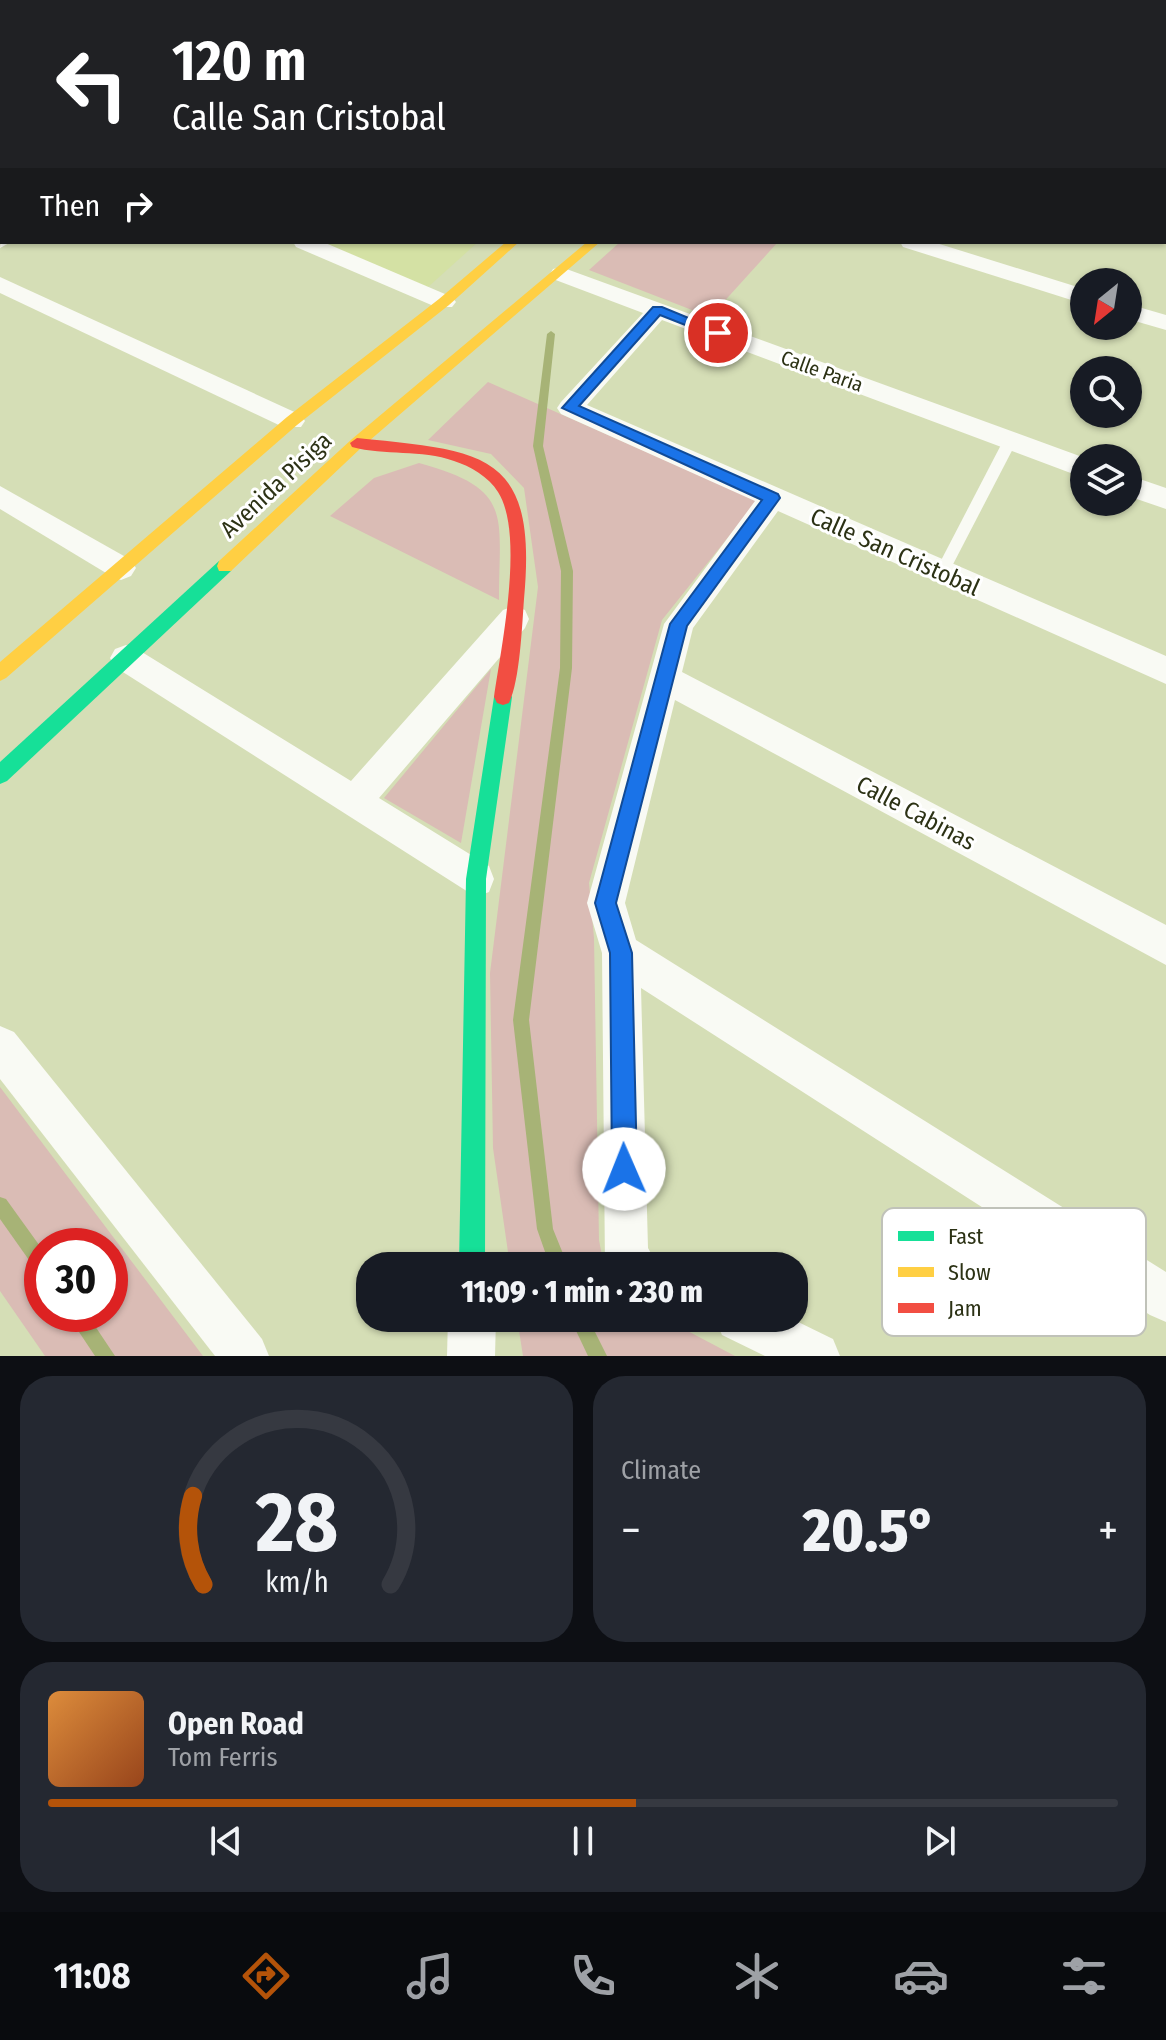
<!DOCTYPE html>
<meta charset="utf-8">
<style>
:root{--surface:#171b24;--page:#242831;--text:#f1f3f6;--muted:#9ea1a6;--line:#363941;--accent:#b45309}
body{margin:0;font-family:"Fira Sans Condensed",sans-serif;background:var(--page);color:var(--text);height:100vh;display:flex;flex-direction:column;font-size:30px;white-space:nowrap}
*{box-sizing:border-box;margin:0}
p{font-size:26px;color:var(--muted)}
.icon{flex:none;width:44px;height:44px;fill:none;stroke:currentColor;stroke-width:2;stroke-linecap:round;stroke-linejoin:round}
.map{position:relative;height:1356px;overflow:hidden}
.side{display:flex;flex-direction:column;gap:20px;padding:20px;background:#0d0f14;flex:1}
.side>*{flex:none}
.banner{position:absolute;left:0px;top:0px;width:1166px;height:244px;box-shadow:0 2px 6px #0004;background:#202124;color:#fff;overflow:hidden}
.needle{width:52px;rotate:210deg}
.buttons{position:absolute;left:1070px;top:268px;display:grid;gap:16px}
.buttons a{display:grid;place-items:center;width:72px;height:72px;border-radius:50%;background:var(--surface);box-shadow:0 2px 6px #0004;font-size:40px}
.speed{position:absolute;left:24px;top:1228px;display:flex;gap:16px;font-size:40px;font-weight:700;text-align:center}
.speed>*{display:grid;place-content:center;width:104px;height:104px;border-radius:50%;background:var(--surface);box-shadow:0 2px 6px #0004;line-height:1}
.speed .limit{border:12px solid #d22;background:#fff;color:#111}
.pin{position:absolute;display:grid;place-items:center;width:68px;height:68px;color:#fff;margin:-34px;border:4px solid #fff;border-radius:50%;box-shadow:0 2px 8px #0007}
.me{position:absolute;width:88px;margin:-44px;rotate:359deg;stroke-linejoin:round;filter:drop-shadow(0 0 6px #0008)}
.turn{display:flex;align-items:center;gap:28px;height:168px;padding:0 40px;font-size:36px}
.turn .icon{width:104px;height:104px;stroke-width:2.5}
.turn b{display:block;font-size:56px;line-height:68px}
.then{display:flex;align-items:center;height:76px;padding:0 40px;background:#0003;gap:16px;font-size:30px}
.big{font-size:60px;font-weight:800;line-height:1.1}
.side .widget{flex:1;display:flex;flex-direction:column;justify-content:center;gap:12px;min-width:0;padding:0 28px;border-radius:32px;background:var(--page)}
.side .dial{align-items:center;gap:0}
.dial svg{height:208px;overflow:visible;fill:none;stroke:var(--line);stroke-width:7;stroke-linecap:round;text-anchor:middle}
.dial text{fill:var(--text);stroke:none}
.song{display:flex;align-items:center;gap:24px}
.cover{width:96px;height:96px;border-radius:12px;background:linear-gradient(135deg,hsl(30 70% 55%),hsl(20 70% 35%))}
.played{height:8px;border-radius:4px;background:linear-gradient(90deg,var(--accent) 55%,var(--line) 55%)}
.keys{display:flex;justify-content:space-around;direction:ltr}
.heat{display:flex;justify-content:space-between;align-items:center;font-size:44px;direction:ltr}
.side .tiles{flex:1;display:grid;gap:20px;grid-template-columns:1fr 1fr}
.widget:last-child{grid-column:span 2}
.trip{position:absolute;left:356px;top:1252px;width:452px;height:80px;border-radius:32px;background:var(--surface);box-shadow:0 2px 6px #0004;font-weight:800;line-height:80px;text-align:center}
.tab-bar{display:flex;height:128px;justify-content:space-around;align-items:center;background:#090b0e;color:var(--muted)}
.tab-bar .icon{width:56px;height:56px}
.tab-bar .on{color:var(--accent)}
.tab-bar b{font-size:36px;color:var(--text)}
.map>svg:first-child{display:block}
</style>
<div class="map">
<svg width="1166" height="1356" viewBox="0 0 1166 1356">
<rect width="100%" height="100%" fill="#d5deb6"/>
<path fill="#d4e1a4" d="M310,242H478L427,288Z"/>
<g fill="#dabcb5" fill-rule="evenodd">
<path d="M874,0H1166V165L1164,2H872Z"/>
<path d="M620,242H778L710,317L589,270Z"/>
<path d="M488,382L757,501L662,620L589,883L594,938L599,1240L604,1266H510L493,1148L490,973L538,587L524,488L491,454L428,440Z"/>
<path d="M419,463C514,489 499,514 499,600L330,516L374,478Z"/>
<path d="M491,669L461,843L384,798Z"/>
<path d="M0,1087L203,1356H45L0,1291ZM110,1246V1314H42V1246Z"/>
<path d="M517,1318H663L735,1356H523Z"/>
</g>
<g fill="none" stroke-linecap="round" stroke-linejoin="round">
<g fill="#a7b376" fill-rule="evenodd">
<path d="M551,331L555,334L543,446L573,571L572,668L529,1020L553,1229L568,1266H550L537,1229L513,1020L560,668L561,571L533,446L547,334Z"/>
<path d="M0,1197L6,1199L42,1249V1273L36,1270L0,1219Z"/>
<path d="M67,1314H87L115,1356H95Z"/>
<path d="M570,1318H588L607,1356H588Z"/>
</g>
<path fill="#f9faf4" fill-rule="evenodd" d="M1010,436L1017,441L949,572L942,578L937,576L935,572L1003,441Z"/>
<g fill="#f9faf4" fill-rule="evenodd">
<path d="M0,0H9L10,2H2V7Z"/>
<path d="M178,0H197L177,2Z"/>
<path d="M271,0H292L293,2H272Z"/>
<path d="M537,0H560L561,2H538Z"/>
<rect x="1164" y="198" width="2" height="13"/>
<path d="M2,233V242H11L0,248Z"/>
<path d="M293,242H323L452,297L456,302L452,307H436L296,247Z"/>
<path d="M900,242H933L1084,289V304L903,247Z"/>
<path d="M561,267L1085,458L1084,478L662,320L587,405L1166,656V684L778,511L693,628L682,672L1166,925V965L675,700L625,903L636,940L1166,1272V1322L1150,1315L641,988L648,1248L658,1266H605L602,953L587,903L664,624L755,501L561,414L557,408L561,402L643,313L553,279L550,274L553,269Z"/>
<path d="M0,277L301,415L305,421L301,427H283L0,293Z"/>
<path d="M1128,304L1166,315V330L1128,319Z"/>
<path d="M1128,475L1166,488V509L1128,496Z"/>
<path d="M0,486L131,560L136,568L131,576L121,580L111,576L0,509Z"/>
<path d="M514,606L525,610L529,619L525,628L379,798L489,866L494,879L489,892L476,897L115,667L110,658L115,649L126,645L137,649L351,781L503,610Z"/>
<path d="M0,1026L14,1032L262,1339L269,1356H215L0,1079Z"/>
<path d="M448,1318H496L495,1356H447Z"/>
<path d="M715,1318H790L833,1339L840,1356H765L722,1335Z"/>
</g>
<g fill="#16e098" fill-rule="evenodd">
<path d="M225,560L231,561L233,566L231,571L7,781L0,784V762L219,561Z"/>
<path d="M503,689L509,691L512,697L486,879L485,1266H459L466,879L494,697L497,691Z"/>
</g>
<g fill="#ffcf43" fill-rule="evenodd">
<path d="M506,242H519L449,305L297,425L6,678L0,681V662L287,417L439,299Z"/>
<path d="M587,242H600L362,447L231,571H219L217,566L219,561L352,439Z"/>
</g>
<g fill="#f24e42" fill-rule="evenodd">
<path d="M786,0H797L784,2Z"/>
<path d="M845,0H855L843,2Z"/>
<path d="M357,438C482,451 538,450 524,599C522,626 520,680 509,703L503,705L497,703L494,697C501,648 525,534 498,492C489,477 470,466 454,461C421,449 385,456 352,447L350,443Z"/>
</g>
</g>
<path fill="#1a73e8" stroke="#114b97" stroke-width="2" d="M653,307H662L725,333L713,336L660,315L579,406L778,494L780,498L687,626L616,903L632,953L637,1169L633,1178L624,1181L615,1178L612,1169L610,953L595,903L670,624L762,500L562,408Z"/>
<g text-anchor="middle" stroke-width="6" stroke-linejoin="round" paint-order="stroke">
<g font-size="20" fill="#2c3215" stroke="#fff">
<text transform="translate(822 371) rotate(20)" y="7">Calle Paria</text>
</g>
<g font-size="24" fill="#2c3215" stroke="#fff">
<text transform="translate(276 485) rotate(-43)" y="8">Avenida Pisiga</text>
<text transform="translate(895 552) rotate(24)" y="8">Calle San Cristobal</text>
<text transform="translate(916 813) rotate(28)" y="8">Calle Cabinas</text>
</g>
</g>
<rect x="882" y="1208" width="264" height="128" rx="12" fill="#fff" stroke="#c0c2b9" stroke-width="2"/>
<rect x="898" y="1231" width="36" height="10" fill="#16e098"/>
<rect x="898" y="1267" width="36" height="10" fill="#ffcf43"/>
<rect x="898" y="1303" width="36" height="10" fill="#f24e42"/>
<g font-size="22" fill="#2c3215">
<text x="948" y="1244">Fast</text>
<text x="948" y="1280">Slow</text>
<text x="948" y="1316">Jam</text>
</g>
</svg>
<div class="buttons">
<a><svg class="needle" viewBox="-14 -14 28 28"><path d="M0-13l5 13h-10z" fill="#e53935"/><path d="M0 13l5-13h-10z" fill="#9ea1a6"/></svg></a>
<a><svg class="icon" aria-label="search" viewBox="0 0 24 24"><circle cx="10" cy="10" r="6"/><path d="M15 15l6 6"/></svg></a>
<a><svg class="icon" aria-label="layers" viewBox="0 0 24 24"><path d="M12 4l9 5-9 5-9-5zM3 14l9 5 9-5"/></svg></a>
</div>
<div class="speed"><div class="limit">30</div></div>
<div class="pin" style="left:718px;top:333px;background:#d93025"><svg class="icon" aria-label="arrive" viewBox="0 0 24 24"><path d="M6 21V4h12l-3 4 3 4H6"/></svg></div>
<svg class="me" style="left:624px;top:1169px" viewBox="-20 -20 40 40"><circle r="19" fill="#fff"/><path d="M0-13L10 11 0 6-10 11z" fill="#1a73e8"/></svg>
<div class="trip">11:09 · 1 min · 230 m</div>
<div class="banner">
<div class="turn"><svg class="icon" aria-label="left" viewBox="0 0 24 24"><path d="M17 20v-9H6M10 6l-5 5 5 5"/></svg><div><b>120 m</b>Calle San Cristobal</div></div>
<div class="then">Then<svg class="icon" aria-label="right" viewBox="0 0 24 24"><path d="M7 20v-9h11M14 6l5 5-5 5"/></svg></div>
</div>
</div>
<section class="side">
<div class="tiles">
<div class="widget dial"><svg viewBox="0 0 100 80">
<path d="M14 69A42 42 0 1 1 86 69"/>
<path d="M14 69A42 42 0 0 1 10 35" stroke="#b45309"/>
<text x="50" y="56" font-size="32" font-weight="700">28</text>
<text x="50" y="72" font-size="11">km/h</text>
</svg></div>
<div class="widget"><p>Climate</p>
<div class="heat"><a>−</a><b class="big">20.5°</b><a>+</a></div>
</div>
<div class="widget">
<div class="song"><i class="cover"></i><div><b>Open Road</b><p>Tom Ferris</p></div></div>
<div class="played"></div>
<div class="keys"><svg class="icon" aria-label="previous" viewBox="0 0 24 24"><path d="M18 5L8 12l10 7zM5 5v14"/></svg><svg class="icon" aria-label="pause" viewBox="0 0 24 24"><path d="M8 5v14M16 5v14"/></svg><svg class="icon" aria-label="next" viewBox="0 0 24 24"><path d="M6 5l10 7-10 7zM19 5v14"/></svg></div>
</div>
</div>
</section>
<nav class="tab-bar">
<b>11:08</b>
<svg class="icon on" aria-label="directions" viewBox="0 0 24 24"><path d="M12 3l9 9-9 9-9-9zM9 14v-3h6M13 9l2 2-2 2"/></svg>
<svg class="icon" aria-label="music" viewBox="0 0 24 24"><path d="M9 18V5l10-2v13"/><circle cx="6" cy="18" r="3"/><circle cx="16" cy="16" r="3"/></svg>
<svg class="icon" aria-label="phone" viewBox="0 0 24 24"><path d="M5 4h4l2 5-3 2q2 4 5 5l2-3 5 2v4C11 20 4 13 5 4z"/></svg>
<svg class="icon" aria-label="climate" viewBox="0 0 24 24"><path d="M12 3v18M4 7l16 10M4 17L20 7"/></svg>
<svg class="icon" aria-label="car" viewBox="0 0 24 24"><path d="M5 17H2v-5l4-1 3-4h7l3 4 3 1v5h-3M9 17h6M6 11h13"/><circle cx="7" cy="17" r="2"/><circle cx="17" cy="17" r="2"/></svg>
<svg class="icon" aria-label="filters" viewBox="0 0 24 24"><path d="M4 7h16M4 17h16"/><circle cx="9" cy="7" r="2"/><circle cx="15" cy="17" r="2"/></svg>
</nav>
